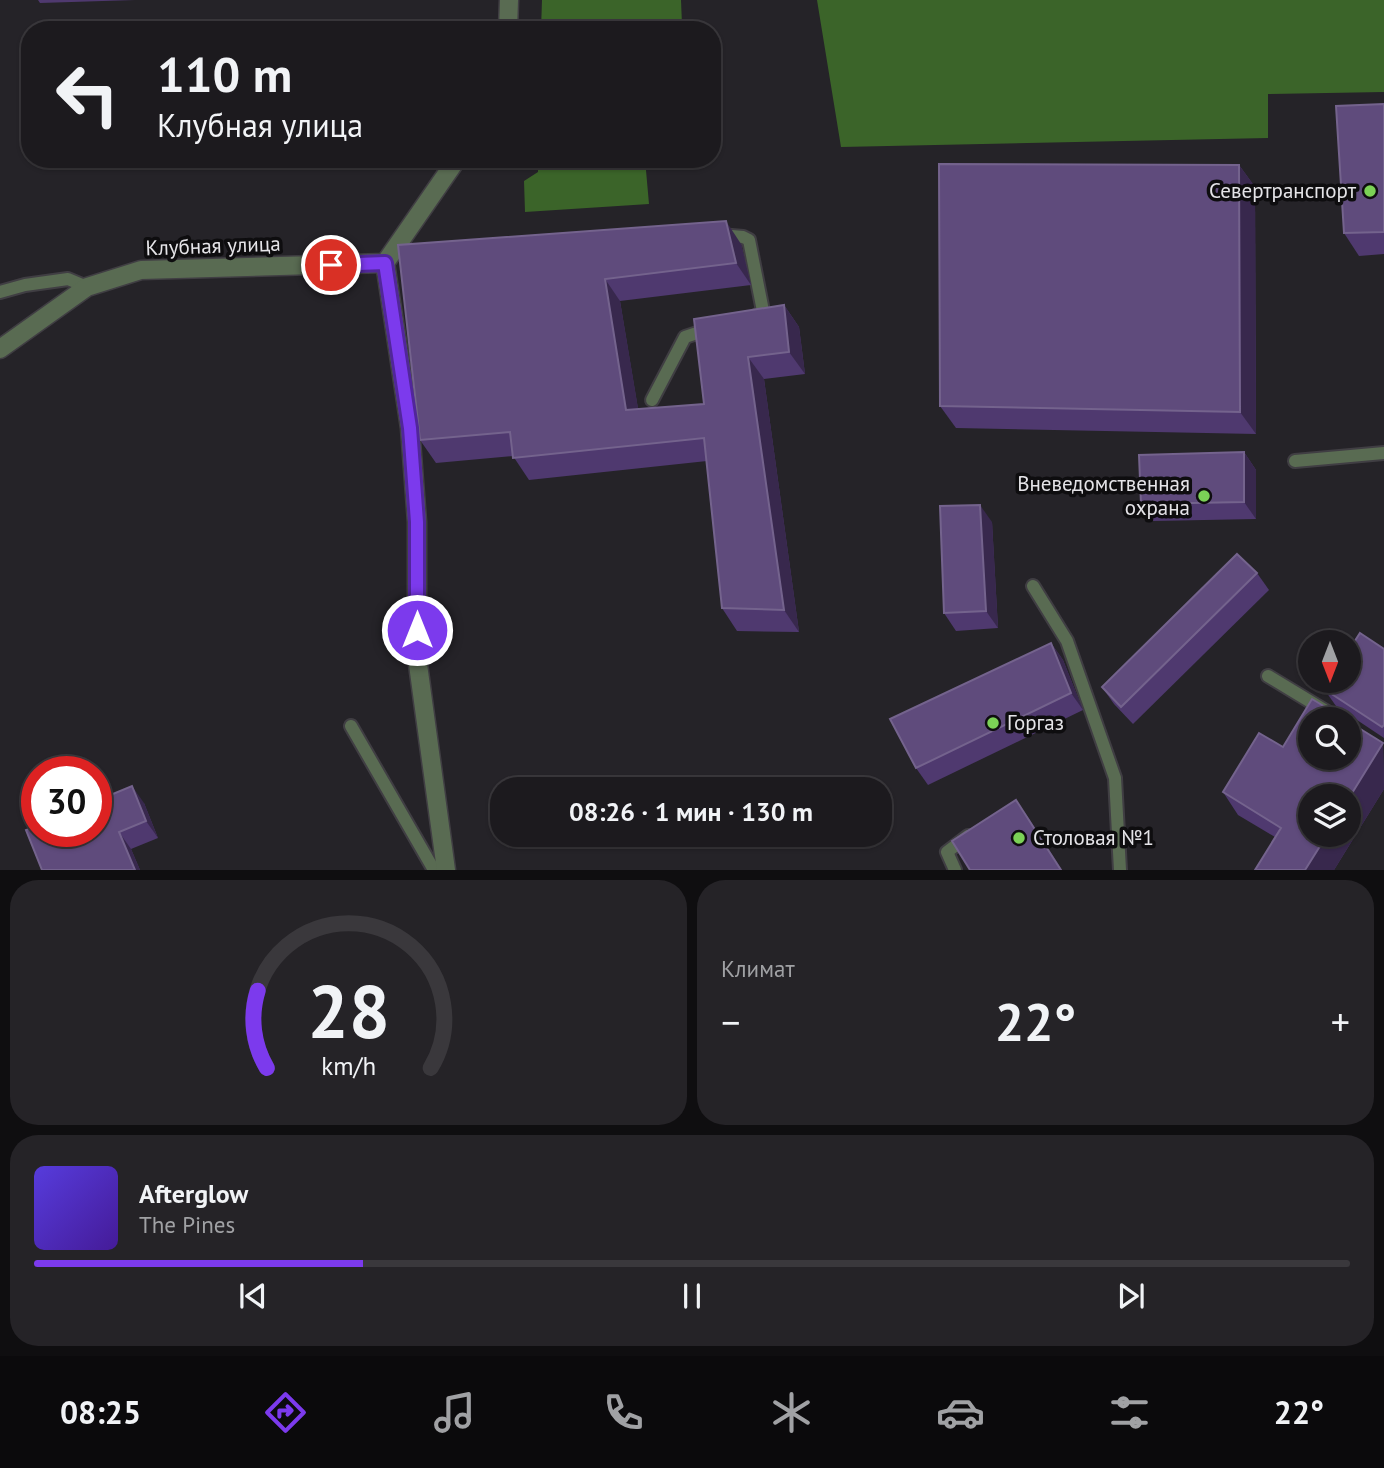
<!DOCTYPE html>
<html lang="ru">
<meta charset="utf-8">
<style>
:root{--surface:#1c1a1e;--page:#252327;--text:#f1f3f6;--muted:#a0a1a4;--line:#3a383c;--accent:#7c3aed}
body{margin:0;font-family:"PT Sans",sans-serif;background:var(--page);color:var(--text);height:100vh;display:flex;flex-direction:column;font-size:26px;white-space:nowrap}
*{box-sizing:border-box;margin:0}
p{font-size:23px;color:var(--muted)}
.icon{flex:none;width:38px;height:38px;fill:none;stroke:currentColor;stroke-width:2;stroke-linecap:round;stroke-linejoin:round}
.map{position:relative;height:870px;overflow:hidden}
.drawer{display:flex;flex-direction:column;gap:10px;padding:10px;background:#0f0e10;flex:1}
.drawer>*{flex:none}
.top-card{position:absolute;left:21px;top:21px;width:700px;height:147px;border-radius:28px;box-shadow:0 2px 5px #0004,0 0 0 2px var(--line);background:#1c1a1e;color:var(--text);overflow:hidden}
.needle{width:46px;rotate:180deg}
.fabs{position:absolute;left:1298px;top:630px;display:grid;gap:14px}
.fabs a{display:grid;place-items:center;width:63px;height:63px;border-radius:50%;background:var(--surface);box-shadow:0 2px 5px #0004,0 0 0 2px var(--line);font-size:35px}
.speed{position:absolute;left:21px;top:756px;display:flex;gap:14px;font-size:35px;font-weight:700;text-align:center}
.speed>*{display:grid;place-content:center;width:91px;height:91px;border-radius:50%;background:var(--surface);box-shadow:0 2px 5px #0004,0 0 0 2px var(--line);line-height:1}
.speed .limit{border:10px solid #d22;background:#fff;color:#111}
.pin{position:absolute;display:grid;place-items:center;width:60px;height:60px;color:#fff;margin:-30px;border:4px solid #fff;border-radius:50%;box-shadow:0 2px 7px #0007}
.me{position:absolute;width:77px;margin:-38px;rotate:0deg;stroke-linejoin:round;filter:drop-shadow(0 0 5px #0008)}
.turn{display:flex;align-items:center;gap:24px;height:147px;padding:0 21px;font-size:32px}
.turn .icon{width:91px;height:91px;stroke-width:2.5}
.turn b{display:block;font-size:49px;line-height:60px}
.big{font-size:52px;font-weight:800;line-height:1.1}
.drawer .widget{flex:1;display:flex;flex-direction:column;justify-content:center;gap:10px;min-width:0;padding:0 24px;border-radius:28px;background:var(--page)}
.drawer .dial{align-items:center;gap:0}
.dial svg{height:182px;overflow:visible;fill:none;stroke:var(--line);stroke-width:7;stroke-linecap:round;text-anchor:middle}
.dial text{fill:var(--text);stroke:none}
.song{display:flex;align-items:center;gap:21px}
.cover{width:84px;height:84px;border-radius:10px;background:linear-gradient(135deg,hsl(250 70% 55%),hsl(260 70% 35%))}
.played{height:7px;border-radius:4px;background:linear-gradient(90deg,var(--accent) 25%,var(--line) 25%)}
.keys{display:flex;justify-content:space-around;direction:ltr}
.heat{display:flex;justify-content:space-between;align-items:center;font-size:38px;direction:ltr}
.drawer .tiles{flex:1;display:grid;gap:10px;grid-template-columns:1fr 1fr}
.widget:last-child{grid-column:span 2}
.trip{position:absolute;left:490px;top:777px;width:402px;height:70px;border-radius:28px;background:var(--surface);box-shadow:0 2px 5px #0004,0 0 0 2px var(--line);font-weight:800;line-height:70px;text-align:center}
.tab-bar{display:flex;height:112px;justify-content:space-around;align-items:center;background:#0b0a0c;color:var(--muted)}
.tab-bar .icon{width:49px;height:49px}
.tab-bar .on{color:var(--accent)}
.tab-bar b{font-size:32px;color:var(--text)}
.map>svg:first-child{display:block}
</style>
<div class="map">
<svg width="1384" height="870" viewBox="0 0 1384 870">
<rect width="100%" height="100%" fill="#252328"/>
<g fill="#3b6429">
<path d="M542,0H681L682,25L662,30H541Z"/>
<path d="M817,0H1384V92L1268,94V138L841,147Z"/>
<path d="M538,159H645L649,204L525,212L524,181L538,172Z"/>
</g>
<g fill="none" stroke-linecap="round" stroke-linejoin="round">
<defs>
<g id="service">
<path d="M720,235L743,237L749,240L763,311L753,318"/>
<path d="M0,292L25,285L68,279L87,287"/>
<path d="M652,400L685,337L709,329"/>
<path d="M1295,461L1384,453"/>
<path d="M1033,586L1067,641L1115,778L1120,870"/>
<path d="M1268,676L1339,719"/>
<path d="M351,726L434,870"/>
<path d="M955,870L947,852L968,836"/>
</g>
<g id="minor">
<path d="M508,30L509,0"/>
<path d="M385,263L410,428L417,522V657L446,870"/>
<path d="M0,349L87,287L141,270L385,263L457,159"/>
</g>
</defs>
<use href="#service" stroke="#403e43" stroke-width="16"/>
<use href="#minor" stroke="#403e43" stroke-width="21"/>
<use href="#service" stroke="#596b52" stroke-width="12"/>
<use href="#minor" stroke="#596b52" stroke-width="18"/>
</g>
<g fill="#4f396f">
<path d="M38,0H135L40,3Z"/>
<path d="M1384,104V254L1359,256L1344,233Z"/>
<path d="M1239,165L1255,187L1256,434L956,428L940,406Z"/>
<path d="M741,244L751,285L620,301L638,409L704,404L784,305L799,327L805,374L764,379L799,632L737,631L722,608L707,461L529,480L513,456L436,463L420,440L398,245Z"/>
<path d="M1244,452L1256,470V519L1153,521L1141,504Z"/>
<path d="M992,522L998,628L956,631L944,613Z"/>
<path d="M1257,573L1269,590L1133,724L1114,704L1102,687Z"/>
<path d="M1051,643L1063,660L1083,710L928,785L916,768Z"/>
<path d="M1384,649V738L1336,706L1324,689Z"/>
<path d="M1383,743L1384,789L1334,870H1255L1275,837L1238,815L1223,792L1283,747Z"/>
<path d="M144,803L158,838L131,849L140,870H42Z"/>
</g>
<g fill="#38284d">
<path d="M1239,165L1255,187L1256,434L1240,412Z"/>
<path d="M726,221L741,244L751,285L736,263Z"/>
<path d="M605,279L620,301L642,432L626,410Z"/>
<path d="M784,305L799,327L805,374L789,352Z"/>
<path d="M748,357L764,379L799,632L784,610Z"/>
<path d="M1244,452L1256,470V519L1244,502Z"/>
<path d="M980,505L992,522L998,628L986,611Z"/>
<path d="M1051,643L1063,660L1083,710L1071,693Z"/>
<path d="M1383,743L1384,789L1334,870H1305L1327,835H1349V798Z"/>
<path d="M132,786L144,803L158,838L146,821Z"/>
<path d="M1016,800L1028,817L1062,870H1061Z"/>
<path d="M119,832L131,849L140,870H135Z"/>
</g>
<g fill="#5f4b7c" stroke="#74638d" stroke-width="2">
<path d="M1384,104V232L1344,233L1336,106Z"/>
<path d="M939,164L1239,165L1240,412L940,406Z"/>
<path d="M726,221L736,263L605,279L626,410L704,404L694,319L784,305L789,352L748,357L784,610L722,608L704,438L513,458L510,432L420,440L398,245Z"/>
<path d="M1244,452V502L1141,504L1139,455Z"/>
<path d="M980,505L986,611L944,613L940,506Z"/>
<path d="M1237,554L1257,573L1121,707L1102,687Z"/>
<path d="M1360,633L1384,649V725L1382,727L1324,689L1329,681H1349V650Z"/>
<path d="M1051,643L1071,693L916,768L890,719Z"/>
<path d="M1312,699L1345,719H1311V758H1349V722L1383,743L1349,798V796H1311V835H1327L1305,870H1255L1281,828L1223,792L1259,733L1283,747Z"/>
<path d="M132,786L146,821L119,832L135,870H42L26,830L37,826V831H96V801Z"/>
<path d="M1016,800L1061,870H970L952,841Z"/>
</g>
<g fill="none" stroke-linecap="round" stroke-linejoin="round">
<defs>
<path id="route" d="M331,265L385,263L410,428L417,522V630"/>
</defs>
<use href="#route" stroke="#51269a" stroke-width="18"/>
<use href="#route" stroke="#7c3aed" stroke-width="12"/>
</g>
<g fill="#7bd156" stroke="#0e0d0f" stroke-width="2.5">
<circle cx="1370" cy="191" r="7"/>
<circle cx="1204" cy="496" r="7"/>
<circle cx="993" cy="723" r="7"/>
<circle cx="1019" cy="838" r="7"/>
</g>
<g text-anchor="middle" stroke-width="7" stroke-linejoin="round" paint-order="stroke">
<g font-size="21" fill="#e5e4e8" stroke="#0e0d0f" text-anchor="end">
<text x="1356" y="198">Севертранспорт</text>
<text x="1190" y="491">Вневедомственная<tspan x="1190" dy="24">охрана</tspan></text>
<text x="1007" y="730" text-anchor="start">Горгаз</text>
<text x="1033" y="845" text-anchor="start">Столовая №1</text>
</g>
<g font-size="21" fill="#e5e4e8" stroke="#0e0d0f">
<text transform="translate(213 246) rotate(-2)" y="7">Клубная улица</text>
</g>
</g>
</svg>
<div class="fabs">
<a><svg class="needle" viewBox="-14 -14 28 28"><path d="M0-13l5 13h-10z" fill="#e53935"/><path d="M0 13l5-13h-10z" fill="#a0a1a4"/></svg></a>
<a><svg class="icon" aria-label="search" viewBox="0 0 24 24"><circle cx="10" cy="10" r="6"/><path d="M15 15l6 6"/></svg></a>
<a><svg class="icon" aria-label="layers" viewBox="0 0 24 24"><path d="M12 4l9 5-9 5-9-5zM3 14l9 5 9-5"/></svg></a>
</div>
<div class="speed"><div class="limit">30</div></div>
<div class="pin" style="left:331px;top:265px;background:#d93025"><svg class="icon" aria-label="arrive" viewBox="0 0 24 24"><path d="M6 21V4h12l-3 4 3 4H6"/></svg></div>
<svg class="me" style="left:417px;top:630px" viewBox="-20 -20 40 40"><circle r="17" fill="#7c3aed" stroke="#fff" stroke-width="3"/><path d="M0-11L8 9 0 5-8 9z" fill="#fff"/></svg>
<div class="trip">08:26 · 1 мин · 130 m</div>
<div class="top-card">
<div class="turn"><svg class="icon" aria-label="left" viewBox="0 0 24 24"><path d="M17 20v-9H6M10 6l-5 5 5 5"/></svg><div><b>110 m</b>Клубная улица</div></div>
</div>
</div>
<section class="drawer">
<div class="tiles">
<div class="widget dial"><svg viewBox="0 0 100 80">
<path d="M14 69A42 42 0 1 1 86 69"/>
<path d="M14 69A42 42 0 0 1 10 35" stroke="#7c3aed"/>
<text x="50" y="56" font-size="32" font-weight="700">28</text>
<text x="50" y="72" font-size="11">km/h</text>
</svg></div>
<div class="widget"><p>Климат</p>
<div class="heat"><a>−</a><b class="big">22°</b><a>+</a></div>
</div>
<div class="widget">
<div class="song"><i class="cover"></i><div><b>Afterglow</b><p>The Pines</p></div></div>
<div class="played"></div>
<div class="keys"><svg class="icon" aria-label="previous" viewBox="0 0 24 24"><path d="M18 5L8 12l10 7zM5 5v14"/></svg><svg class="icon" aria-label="pause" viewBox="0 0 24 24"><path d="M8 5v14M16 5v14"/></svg><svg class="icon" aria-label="next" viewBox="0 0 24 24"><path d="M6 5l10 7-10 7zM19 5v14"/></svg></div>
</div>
</div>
</section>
<nav class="tab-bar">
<b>08:25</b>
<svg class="icon on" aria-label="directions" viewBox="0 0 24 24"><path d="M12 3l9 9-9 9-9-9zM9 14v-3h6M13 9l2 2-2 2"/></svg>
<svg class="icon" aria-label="music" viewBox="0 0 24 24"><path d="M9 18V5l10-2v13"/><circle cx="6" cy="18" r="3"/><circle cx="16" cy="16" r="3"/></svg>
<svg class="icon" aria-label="phone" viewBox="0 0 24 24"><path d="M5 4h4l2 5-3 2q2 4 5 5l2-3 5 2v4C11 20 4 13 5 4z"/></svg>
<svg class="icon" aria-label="climate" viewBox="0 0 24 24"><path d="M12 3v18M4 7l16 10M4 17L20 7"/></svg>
<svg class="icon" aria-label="car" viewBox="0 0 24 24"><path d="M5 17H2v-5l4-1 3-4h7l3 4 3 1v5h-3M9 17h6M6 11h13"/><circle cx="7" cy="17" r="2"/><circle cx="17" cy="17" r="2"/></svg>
<svg class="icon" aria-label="filters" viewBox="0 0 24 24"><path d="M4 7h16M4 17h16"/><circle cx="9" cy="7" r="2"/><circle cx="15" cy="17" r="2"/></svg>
<b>22°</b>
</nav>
